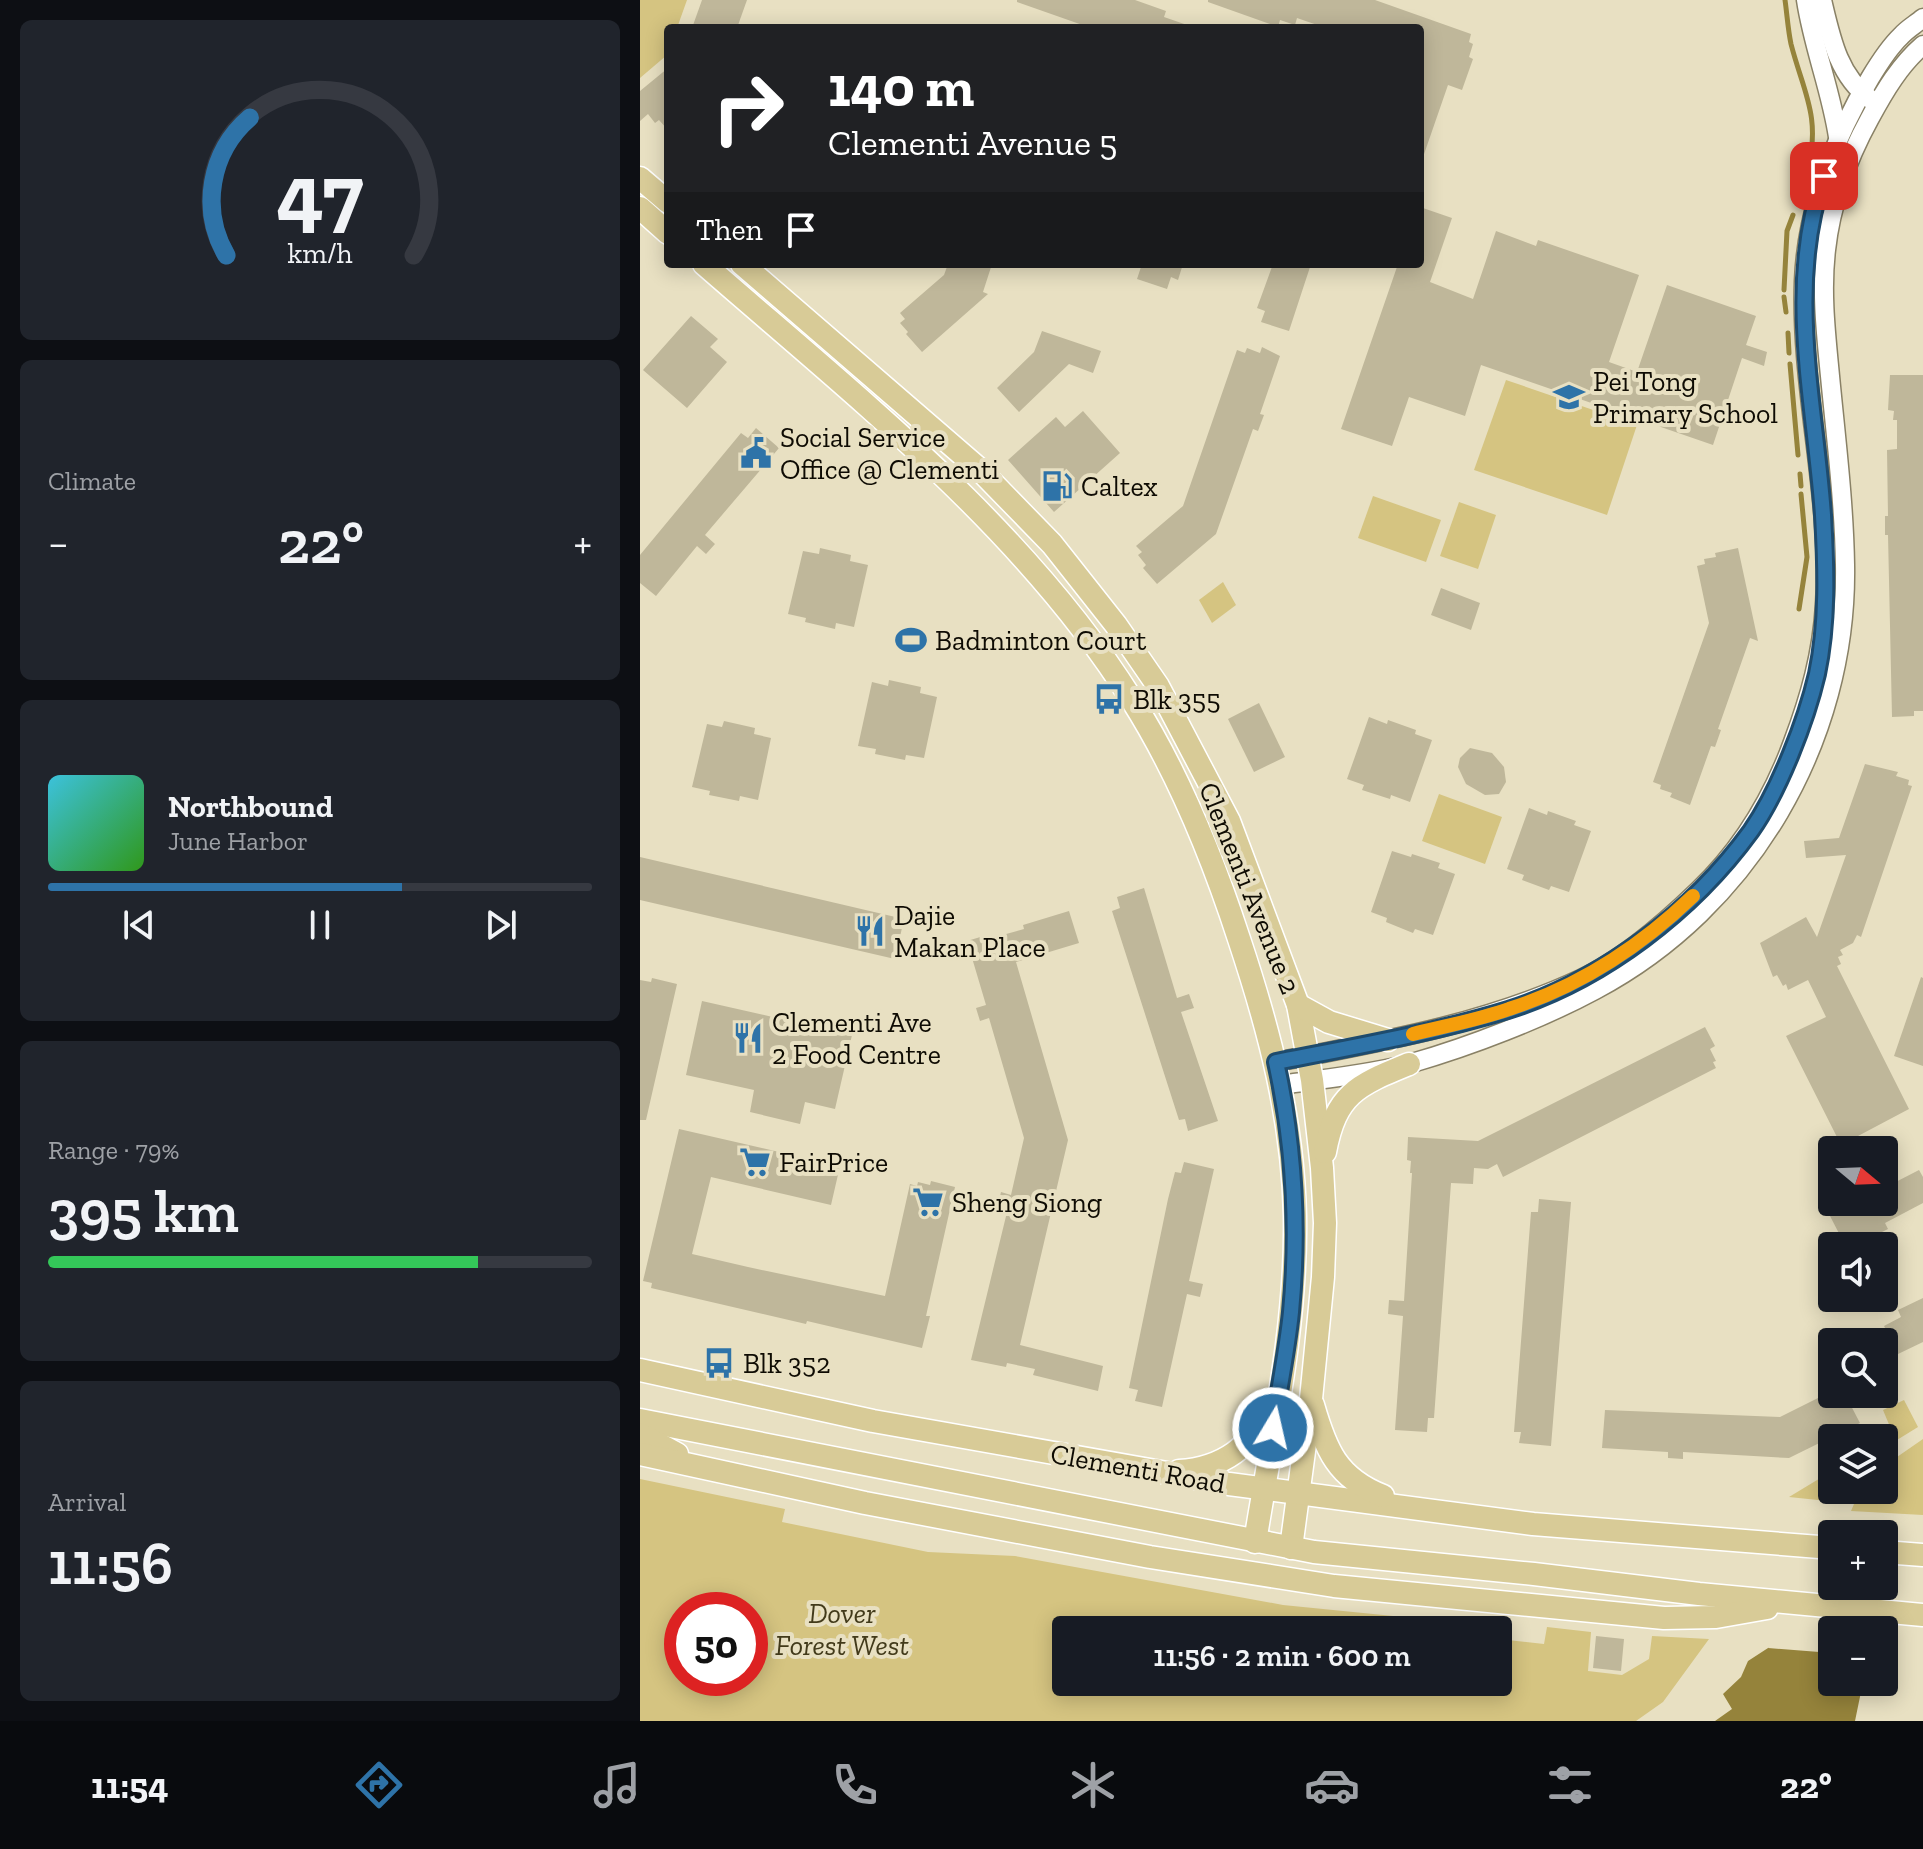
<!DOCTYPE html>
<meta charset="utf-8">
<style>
:root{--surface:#171b24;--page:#20242c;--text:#f1f3f6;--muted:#9ea1a6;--line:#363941;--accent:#2e73a8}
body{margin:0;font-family:"Zilla Slab",serif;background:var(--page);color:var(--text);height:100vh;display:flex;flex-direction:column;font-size:30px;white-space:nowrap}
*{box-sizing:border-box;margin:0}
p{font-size:26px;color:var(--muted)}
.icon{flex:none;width:44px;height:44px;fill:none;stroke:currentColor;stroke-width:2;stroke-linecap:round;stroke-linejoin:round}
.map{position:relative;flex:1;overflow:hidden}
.panel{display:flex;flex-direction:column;gap:20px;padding:20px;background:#0d0f14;width:640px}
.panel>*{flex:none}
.top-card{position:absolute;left:24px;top:24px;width:760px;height:244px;border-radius:8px;box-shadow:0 4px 20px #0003;background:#202124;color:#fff;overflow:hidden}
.needle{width:52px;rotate:109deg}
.buttons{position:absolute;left:1178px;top:1136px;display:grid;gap:16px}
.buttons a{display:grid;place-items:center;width:80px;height:80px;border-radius:8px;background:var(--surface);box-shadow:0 4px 20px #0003;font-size:40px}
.speed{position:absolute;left:24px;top:1592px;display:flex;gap:16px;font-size:40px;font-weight:700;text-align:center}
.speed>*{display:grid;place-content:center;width:104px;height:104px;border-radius:50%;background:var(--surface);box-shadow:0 4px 20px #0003;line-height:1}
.speed .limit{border:12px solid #d22;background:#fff;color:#111}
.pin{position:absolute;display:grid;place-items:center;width:68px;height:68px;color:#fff;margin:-34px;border-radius:16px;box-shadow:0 4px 12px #0006}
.me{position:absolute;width:88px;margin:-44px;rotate:9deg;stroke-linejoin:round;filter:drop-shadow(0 0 6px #0008)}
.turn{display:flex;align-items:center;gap:28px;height:168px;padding:0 32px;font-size:36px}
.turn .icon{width:104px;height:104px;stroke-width:2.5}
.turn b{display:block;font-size:56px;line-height:68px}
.then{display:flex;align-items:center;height:76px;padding:0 32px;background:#0003;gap:16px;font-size:30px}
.big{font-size:60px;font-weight:600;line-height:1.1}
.panel .widget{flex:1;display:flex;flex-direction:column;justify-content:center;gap:12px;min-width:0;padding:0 28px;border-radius:12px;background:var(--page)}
.panel .dial{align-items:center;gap:0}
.dial svg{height:208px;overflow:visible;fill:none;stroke:var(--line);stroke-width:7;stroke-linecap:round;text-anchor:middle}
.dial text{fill:var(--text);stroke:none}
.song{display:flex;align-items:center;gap:24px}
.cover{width:96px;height:96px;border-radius:12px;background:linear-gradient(135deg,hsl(190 70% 55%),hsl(110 70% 35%))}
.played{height:8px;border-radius:4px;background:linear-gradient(90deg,var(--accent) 65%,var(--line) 65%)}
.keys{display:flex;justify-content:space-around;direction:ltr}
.heat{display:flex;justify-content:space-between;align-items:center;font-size:44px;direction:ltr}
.charge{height:12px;border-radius:6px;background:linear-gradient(90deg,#34c759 79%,var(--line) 0)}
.trip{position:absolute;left:412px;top:1616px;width:460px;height:80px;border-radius:8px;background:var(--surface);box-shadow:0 4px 20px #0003;font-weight:600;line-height:80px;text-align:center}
.menu{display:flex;height:128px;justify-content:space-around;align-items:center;background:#090b0e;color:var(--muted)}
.menu .icon{width:56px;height:56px}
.menu .active{color:var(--accent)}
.menu b{font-size:36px;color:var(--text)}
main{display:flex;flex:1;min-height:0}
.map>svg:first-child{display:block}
</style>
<main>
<section class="panel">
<div class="widget dial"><svg viewBox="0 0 100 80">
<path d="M14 69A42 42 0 1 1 86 69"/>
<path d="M14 69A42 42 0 0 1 23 16" stroke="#2e73a8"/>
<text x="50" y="56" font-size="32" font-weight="700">47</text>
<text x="50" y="72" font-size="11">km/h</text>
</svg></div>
<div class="widget"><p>Climate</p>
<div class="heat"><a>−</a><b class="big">22°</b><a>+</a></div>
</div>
<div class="widget">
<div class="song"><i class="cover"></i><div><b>Northbound</b><p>June Harbor</p></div></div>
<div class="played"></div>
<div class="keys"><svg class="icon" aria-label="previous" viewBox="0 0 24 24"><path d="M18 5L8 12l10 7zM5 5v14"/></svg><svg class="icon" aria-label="pause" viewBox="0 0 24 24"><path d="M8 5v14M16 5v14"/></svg><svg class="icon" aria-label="next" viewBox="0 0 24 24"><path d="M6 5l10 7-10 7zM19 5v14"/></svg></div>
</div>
<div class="widget"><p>Range · 79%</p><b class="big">395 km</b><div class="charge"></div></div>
<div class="widget"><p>Arrival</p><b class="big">11:56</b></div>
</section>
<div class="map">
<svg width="1283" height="1721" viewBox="0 0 1283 1721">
<rect width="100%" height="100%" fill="#e8e0c2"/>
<g fill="#d5c481" fill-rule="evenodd">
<path d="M0,0H47L37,28H28L27,55L0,78Z"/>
<path d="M866,380L997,425L967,515L834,470Z"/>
<path d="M733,496L801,520L786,562L718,538Z"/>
<path d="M819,502L856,515L838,569L800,556Z"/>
<path d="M583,582L596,605L572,623L559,600Z"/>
<path d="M799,794L862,817L845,864L782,841Z"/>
<path d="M1264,1400L1278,1427L1244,1448V1440L1253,1434L1243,1410Z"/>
<path d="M1283,1439V1515L1211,1511L1220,1490H1244V1466Z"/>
<path d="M1192,1471V1490H1203L1197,1502L1149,1497Z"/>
<path d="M0,1479L145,1509L142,1522L288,1552L375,1556L643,1605L793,1620V1629L796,1630H426V1682H858V1639L904,1644L907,1627L951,1632L948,1671L982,1675L1009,1659L1012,1636L1069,1639L1023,1702L996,1721H0ZM42,1610H110V1678H42Z"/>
</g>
<path fill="#95833b" d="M1224,1586H1244V1630H1192V1682H1223L1215,1721H1075L1092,1709L1083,1694L1101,1677L1108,1661Z"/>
<path fill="#e8e0c2" d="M1283,1544V1629L1246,1654L1244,1655V1630H1192V1653L1128,1648L1134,1639L1217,1586H1244V1568Z"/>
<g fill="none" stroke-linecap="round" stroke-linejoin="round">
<g stroke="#95833b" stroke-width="5">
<path d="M1145,0C1147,14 1148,30 1151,44C1163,91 1181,116 1168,168"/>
<path d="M1144,290L1147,231L1153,215"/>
<path d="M1144,297L1146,312"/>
<path d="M1148,333L1149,353"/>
<path d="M1150,364L1158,455"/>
<path d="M1160,474L1161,486"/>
<path d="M1159,609L1167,557L1161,494"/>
</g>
</g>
<g fill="#bfb79a">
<path d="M62,0H107L97,28H52Z"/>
<path d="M377,0H495L526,11L524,17L550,26L451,28L377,2Z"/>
<path d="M568,0H735L831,34L829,42L833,44L829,57L833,59L822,90L808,85L782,160H780V28H686L657,18L655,25L640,20L638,27L568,2Z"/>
<path d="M28,68V130L19,120L15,123L8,114L0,121V91Z"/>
<path d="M780,207L812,218L790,282L833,299L856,231L896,246L898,240L999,275L969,362L997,372L1027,285L1116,316L1106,345L1127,352L1124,366L1102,358L1073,445L841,365L825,416L769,397L752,446L701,429L758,264H780Z"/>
<path d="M308,264H352L343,292L348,294L282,352L266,334L268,332L260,323L265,319L260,313L304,275Z"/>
<path d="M500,264H543L538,280L531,277L527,289L497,279L501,267Z"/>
<path d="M633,264H671L649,331L621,322L625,311L617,308Z"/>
<path d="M51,316L78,339L70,347L87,362L47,408L3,370Z"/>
<path d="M402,331L461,351L453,373L429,364L379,412L357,388L394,352Z"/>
<path d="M622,347L640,356L620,414L624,415L618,431L613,429L576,534L517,584L503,568L506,565L498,555L502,552L496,546L543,506L597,350L605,353L607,348L620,353Z"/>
<path d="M1250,375H1283V711H1274V716L1252,717L1248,535H1245V516H1248L1247,450L1257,449V420H1253L1254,411L1248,410Z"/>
<path d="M443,411L480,453L414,512L368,460L416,417L425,427Z"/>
<path d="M116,428L139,448L65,535L75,544L66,554L57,546L16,596L0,583V555L101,433L108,438Z"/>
<path d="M180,548L211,555L210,561L228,565L214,627L196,623L195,629L165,622L166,618L148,614L163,551L179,554Z"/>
<path d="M1098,548L1118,641L1110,638L1078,729L1081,730L1075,747L1071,746L1050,805L1030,797L1032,793L1020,789L1021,785L1013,782L1069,623L1057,566L1065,564L1064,559L1076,557L1075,553Z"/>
<path d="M801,588L840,603L831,630L791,615Z"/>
<path d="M249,680L281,687L280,693L297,697L284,758L266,755L265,760L235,754L236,749L218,746L232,682L248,686Z"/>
<path d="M619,703L645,757L614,772L588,719Z"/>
<path d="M729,717L747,724L748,720L776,730L775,734L792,740L770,802L751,795L750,799L722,790L724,785L707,779Z"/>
<path d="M84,721L115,728L114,734L131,738L118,800L100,796L99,801L69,795L70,791L52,787L67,724L82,727Z"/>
<path d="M830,748L852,753L864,767L866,782L859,794L845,795L826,784L818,767L820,758Z"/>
<path d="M1225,764L1258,772L1256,776L1269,780L1268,785L1272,786L1221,937L1217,935L1213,943L1200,950L1203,955L1198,957L1201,964L1197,966L1269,1109L1201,1145L1146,1036L1186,1017L1168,980L1148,990L1146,984L1143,986L1137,975L1133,977L1120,943L1166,917L1177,937L1206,855L1166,858L1164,841L1199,838Z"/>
<path d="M889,808L907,815L908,811L936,821L934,825L951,831L929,892L911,886L909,890L882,880L884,875L867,869Z"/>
<path d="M752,851L771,857L772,854L800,863L798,868L815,874L793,935L775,929L773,933L746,922L747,918L731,912Z"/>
<path d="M0,857L264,919L255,959L0,900Z"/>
<path d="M504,888L537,998L549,994L554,1008L541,1012L578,1121L548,1131L545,1119L539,1120L472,911L480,908L477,897Z"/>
<path d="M429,911L439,943L376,962L428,1140L380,1345L463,1366L458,1391L393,1375L395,1369L367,1363L366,1367L331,1360L368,1208L358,1205L361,1192L371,1195L384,1138L349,1018L340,1021L336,1008L346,1005L327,941L347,935L348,939L384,929L383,925Z"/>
<path d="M1281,977L1283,978V1066L1254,1056Z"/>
<path d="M12,978L37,984L6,1120H0V980L11,982Z"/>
<path d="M62,1001L212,1035L195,1109L165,1102L160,1124L110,1112L114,1090L46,1075Z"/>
<path d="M1065,1027L1075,1046L1070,1049L1076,1061L1073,1062L1076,1068L863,1177L857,1164L848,1169L834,1168L833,1184L811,1183L794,1418H788L787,1432L755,1430L763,1316L748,1314L749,1300L764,1301L772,1173H770L771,1161L767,1160L768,1137L838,1141Z"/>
<path d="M39,1129L200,1166L191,1205L71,1177L52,1254L108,1267L245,1296L270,1184L277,1186L278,1182L290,1185L291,1181L315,1187L286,1316H290L282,1348L167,1321L166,1324L11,1288L12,1283L3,1281Z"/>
<path d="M544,1162L574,1169L549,1281L563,1284L560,1297L547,1294L522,1407L495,1401L498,1390L489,1388L528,1199L535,1172L541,1173Z"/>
<path d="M1279,1170L1283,1177V1203L1245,1223L1248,1229L1224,1241L1221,1237L1205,1245L1190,1216L1218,1202H1244V1188Z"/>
<path d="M899,1199L931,1202L911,1446L879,1443L881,1432H874L891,1212H898Z"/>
<path d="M1283,1298V1342L1258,1354L1244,1326L1261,1317L1258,1310Z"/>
<path d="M1192,1391V1400L1202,1397L1203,1406L1209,1402L1220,1423L1149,1458L1043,1452V1459L1028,1458V1452L962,1448L965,1410L1140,1417Z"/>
<path d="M956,1636L984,1639L981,1671L953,1668Z"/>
</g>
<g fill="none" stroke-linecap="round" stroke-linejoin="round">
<defs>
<g id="minor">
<path d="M1166,0C1173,47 1191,90 1198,137"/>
<path d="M1182,0C1191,38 1198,75 1230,99"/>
<path d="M636,1062C739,1042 845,1024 941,979C982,960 1027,921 1059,890C1103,848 1132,799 1153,742C1170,697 1182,654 1185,605C1192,497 1160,390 1164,281C1166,227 1182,174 1205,125C1217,100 1241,55 1261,36C1267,29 1276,24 1283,18"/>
<path d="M641,1085C681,1079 734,1074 772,1063C831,1046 901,1019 955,990C1110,908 1208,740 1205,565C1204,502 1196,439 1190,376C1186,334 1181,292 1186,250C1191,204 1208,158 1230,118C1245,90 1260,65 1283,45"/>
</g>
<g id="major">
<path d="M0,178L28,202"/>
<path d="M0,208L28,233"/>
<path d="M64,264C215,396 385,529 492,700C539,774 572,856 599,939C629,1029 653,1120 655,1216C657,1325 632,1435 615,1542"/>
<path d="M102,264L338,468L412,544L476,625L518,686L589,821L658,1005L672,1080L682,1168L685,1223L683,1277L671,1399L651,1548"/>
<path d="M658,1005L689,1022L748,1040"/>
<path d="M685,1152C696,1093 718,1085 769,1064"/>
<path d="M0,1370L233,1421L589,1484L893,1524L1192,1548"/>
<path d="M673,1405C686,1450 697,1478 743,1496"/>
<path d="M0,1420L674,1552L894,1574L1059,1594L1283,1615"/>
<path d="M0,1434L37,1454"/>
<path d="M0,1454L225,1503L510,1557L694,1586L1024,1618L1076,1617L1127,1608"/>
<path d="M539,1471C586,1468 608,1446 633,1410"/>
<path d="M1244,1552L1283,1555"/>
</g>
</defs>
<use href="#minor" stroke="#898166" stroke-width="21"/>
<use href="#major" stroke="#fff" stroke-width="25"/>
<use href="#minor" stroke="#fff" stroke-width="18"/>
<use href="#major" stroke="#d8cb97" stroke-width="22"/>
</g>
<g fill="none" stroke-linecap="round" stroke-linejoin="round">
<defs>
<path id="route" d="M633,1428C639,1389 647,1351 651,1312C659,1228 654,1144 636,1062C713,1047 793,1033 868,1010C963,980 1053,911 1111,831C1139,791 1166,721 1177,674C1188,622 1186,567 1183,515C1175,402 1145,286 1184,176"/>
</defs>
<use href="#route" stroke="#1e4b6d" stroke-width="20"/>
<use href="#route" stroke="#2e73a8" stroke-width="14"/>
<path stroke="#f59e0b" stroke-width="14" d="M773,1034C805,1026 838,1020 869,1009C938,987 1001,946 1053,896"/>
</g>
<defs>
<symbol id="school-bare" viewBox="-9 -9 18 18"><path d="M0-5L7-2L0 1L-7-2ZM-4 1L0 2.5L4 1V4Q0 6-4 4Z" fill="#2e73a8" stroke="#e8e0c2" stroke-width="2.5" paint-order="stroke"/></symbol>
<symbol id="civic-bare" viewBox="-9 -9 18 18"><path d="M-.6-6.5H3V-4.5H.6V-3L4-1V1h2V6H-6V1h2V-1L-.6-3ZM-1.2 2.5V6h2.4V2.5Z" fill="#2e73a8" stroke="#e8e0c2" stroke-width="2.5" paint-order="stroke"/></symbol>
<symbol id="fuel-bare" viewBox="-9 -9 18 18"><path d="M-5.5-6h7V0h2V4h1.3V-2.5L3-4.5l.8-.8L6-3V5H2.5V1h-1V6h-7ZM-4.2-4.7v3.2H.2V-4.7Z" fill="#2e73a8" stroke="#e8e0c2" stroke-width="2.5" paint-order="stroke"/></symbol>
<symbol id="stadium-bare" viewBox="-9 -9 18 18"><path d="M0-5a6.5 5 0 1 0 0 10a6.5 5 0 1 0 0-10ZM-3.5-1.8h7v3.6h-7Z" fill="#2e73a8" stroke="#e8e0c2" stroke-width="2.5" paint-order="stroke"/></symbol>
<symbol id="bus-bare" viewBox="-9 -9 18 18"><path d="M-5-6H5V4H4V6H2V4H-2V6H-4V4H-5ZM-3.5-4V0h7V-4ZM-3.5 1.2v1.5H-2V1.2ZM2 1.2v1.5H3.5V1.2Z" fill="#2e73a8" stroke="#e8e0c2" stroke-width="2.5" paint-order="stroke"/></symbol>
<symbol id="restaurant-bare" viewBox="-9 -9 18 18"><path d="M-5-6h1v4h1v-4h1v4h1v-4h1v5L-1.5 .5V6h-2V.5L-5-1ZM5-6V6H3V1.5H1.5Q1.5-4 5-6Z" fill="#2e73a8" stroke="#e8e0c2" stroke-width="2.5" paint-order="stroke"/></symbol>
<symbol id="supermarket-bare" viewBox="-9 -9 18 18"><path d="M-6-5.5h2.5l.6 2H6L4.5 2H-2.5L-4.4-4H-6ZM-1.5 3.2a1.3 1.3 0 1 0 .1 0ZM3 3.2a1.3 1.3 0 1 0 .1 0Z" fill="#2e73a8" stroke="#e8e0c2" stroke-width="2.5" paint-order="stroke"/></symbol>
</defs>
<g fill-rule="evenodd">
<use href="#school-bare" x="907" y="375" width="44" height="44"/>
<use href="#civic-bare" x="94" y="431" width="44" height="44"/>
<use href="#fuel-bare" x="395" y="464" width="44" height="44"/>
<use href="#stadium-bare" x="249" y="618" width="44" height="44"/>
<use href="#bus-bare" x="447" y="677" width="44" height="44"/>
<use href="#restaurant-bare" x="208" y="909" width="44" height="44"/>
<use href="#restaurant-bare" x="86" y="1016" width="44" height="44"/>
<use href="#supermarket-bare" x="93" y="1140" width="44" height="44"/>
<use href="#supermarket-bare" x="266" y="1180" width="44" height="44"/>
<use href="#bus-bare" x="57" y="1341" width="44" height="44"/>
</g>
<g text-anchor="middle" stroke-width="8" stroke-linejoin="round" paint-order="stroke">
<g font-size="28" fill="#0e0b03" stroke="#e8e0c2" text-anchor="start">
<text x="953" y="391">Pei Tong<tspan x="953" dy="32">Primary School</tspan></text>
<text x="140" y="447">Social Service<tspan x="140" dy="32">Office @ Clementi</tspan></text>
<text x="441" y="496">Caltex</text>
<text x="295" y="650">Badminton Court</text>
<text x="493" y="709">Blk 355</text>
<text x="254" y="925">Dajie<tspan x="254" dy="32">Makan Place</tspan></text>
<text x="132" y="1032">Clementi Ave<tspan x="132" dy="32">2 Food Centre</tspan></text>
<text x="139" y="1172">FairPrice</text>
<text x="312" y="1212">Sheng Siong</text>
<text x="103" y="1373">Blk 352</text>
</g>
<g font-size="28" fill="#0e0b03" stroke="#e8e0c2">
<text transform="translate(610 888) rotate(68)" y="10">Clementi Avenue 2</text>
<text transform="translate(498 1468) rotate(10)" y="10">Clementi Road</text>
</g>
<g font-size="28" font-style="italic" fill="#423a1a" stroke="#e8e0c2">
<text x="202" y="1623">Dover<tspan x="202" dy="32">Forest West</tspan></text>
</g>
</g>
</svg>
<div class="buttons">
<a><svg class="needle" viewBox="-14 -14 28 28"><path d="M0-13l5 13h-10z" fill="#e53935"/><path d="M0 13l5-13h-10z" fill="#9ea1a6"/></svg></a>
<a><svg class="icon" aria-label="sound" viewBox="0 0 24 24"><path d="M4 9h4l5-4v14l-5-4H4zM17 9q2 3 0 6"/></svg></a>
<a><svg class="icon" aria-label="search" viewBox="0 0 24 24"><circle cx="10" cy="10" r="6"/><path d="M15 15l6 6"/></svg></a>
<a><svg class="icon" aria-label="layers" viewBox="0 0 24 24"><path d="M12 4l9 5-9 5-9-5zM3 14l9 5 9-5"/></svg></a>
<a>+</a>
<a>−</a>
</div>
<div class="speed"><div class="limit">50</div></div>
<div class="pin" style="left:1184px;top:176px;background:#d93025"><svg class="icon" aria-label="arrive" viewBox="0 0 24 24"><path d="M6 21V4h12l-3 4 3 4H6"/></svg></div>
<svg class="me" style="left:633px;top:1428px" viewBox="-20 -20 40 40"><circle r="17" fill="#2e73a8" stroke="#fff" stroke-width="3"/><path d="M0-11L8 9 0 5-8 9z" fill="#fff"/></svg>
<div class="trip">11:56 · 2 min · 600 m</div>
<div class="top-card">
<div class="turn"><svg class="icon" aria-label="right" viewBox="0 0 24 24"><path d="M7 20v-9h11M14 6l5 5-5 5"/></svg><div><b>140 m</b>Clementi Avenue 5</div></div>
<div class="then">Then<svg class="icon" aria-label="arrive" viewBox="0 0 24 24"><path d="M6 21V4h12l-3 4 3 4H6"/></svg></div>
</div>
</div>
</main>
<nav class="menu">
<b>11:54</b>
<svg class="icon active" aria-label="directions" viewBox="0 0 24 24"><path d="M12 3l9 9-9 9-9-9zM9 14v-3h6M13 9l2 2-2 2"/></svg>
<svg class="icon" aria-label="music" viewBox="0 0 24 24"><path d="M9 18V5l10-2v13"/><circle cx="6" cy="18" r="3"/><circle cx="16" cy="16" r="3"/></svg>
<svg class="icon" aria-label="phone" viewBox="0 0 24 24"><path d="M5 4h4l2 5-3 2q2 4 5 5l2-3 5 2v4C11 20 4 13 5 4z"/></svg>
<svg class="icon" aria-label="climate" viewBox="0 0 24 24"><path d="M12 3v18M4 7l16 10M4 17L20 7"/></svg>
<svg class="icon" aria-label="car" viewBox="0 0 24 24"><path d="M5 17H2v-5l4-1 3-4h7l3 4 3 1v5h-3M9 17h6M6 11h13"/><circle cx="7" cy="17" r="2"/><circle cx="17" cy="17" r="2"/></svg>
<svg class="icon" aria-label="filters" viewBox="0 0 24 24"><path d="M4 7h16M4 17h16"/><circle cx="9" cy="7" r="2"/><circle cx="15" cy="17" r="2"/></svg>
<b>22°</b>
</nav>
